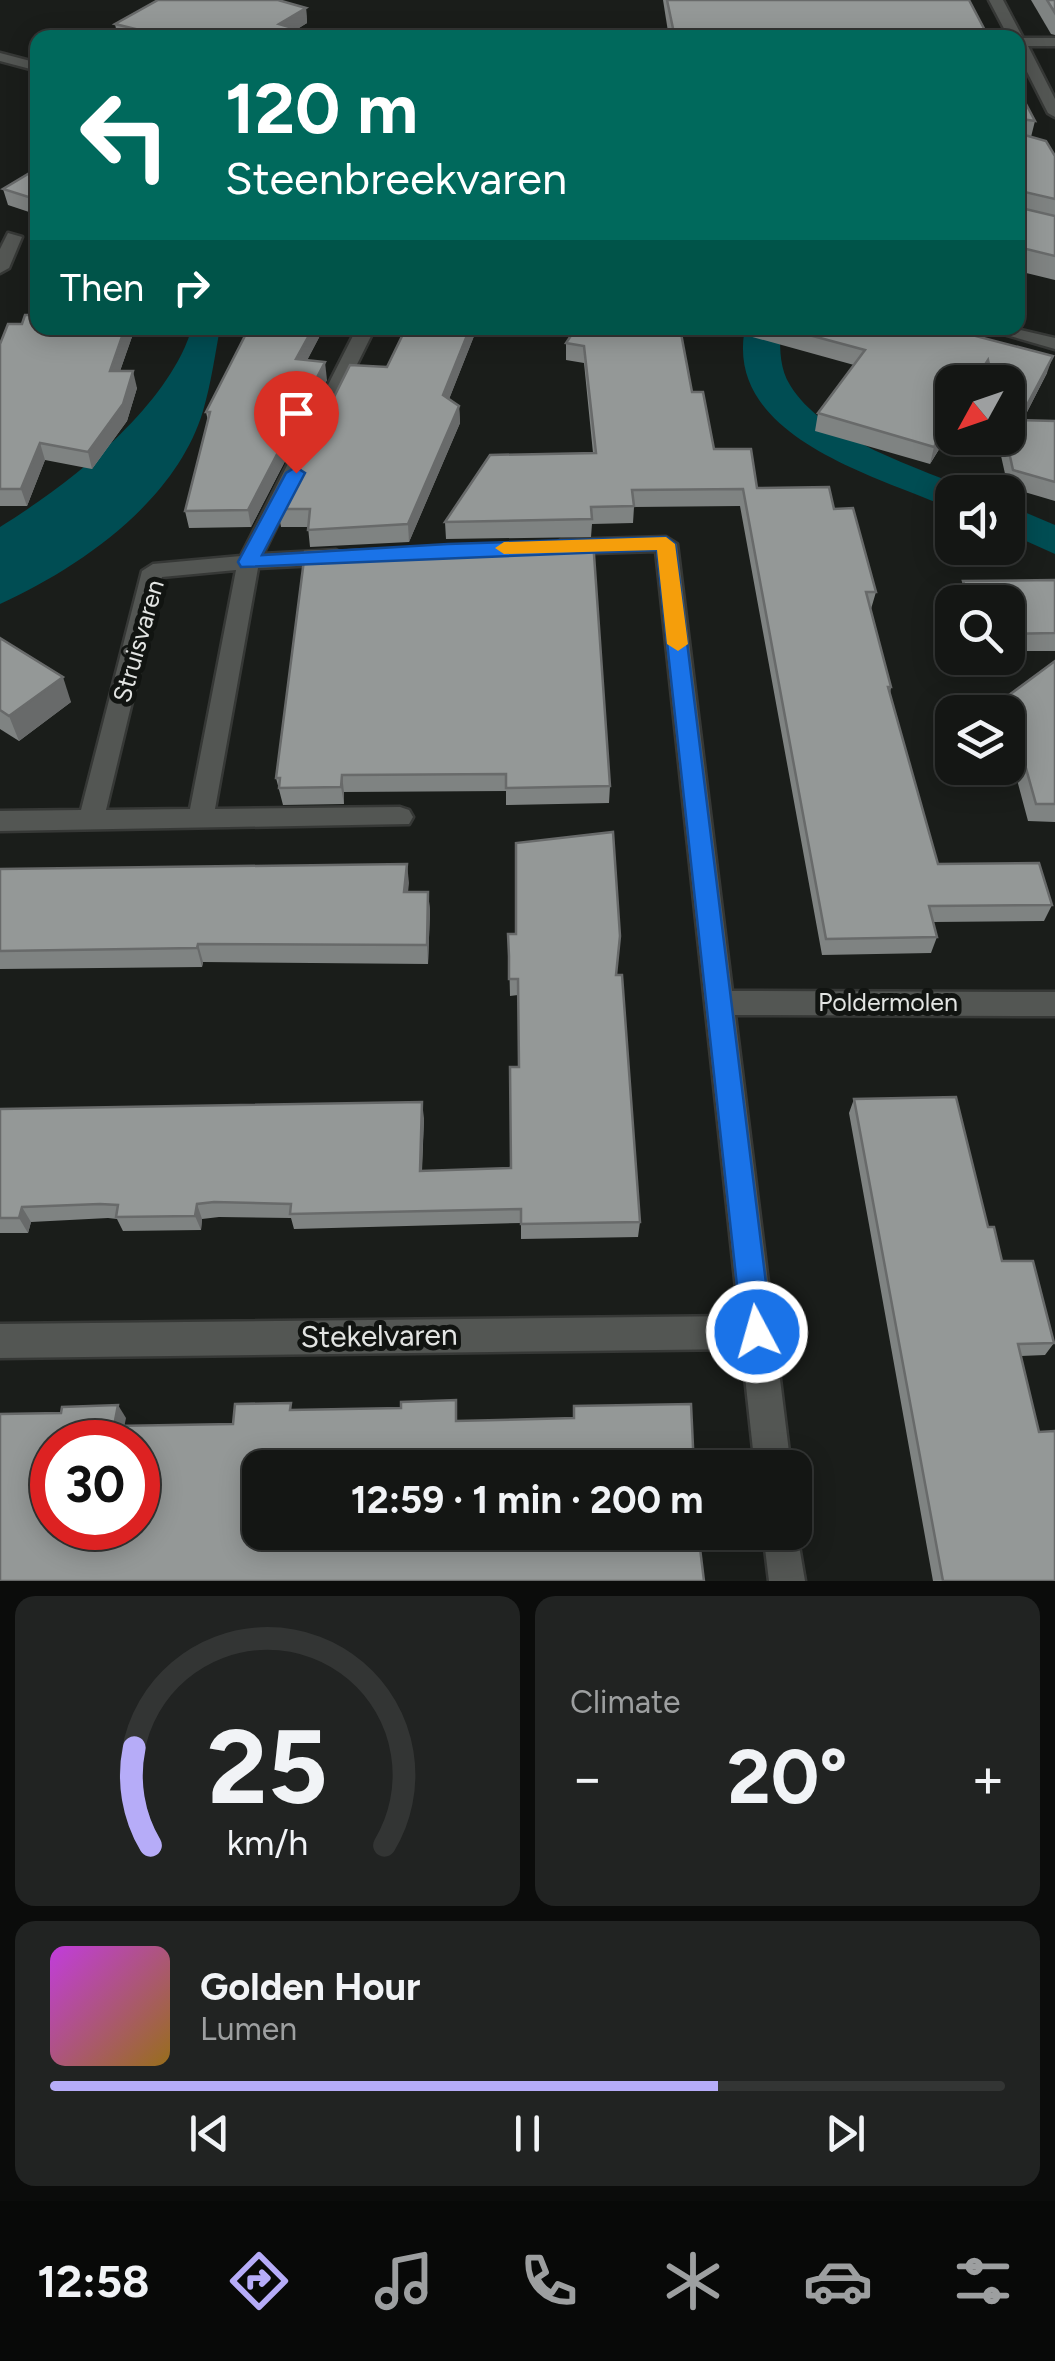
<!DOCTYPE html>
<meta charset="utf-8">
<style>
:root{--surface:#141614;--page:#212322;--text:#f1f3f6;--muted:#9d9fa0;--line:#333534;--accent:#b6acf8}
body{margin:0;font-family:Figtree,sans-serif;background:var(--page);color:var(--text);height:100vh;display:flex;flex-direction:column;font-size:38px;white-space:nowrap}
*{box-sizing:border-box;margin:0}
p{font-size:32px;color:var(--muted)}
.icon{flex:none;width:55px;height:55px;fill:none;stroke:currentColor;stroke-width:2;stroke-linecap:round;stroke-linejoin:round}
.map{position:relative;height:1581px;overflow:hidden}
.drawer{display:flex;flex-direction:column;gap:15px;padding:15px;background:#0b0c0b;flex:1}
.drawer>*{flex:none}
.banner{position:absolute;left:30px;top:30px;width:995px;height:305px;border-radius:20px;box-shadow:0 5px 25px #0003,0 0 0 2px var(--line);background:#00695c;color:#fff;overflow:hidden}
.needle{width:65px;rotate:230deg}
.controls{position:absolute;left:935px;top:365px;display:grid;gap:20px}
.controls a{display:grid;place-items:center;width:90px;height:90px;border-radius:20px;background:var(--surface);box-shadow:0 5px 25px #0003,0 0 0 2px var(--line);font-size:50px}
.speed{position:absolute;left:30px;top:1420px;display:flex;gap:20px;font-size:50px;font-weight:700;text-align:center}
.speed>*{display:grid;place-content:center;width:130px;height:130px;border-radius:50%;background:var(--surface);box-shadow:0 5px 25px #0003,0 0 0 2px var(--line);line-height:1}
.speed .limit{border:15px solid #d22;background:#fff;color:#111}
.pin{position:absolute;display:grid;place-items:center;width:85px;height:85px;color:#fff;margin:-102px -42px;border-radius:50% 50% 50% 0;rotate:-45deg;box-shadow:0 0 10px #0007}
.pin .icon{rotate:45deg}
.me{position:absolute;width:110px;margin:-55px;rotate:354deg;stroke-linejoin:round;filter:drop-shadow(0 0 8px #0008)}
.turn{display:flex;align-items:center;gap:35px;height:210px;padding:0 30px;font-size:45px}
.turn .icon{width:130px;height:130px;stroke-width:2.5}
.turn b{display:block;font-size:70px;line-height:85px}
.then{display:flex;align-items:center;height:95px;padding:0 30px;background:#0003;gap:20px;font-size:38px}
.big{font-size:75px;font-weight:700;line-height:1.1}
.drawer .tile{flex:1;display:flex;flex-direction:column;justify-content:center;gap:15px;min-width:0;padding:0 35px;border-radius:20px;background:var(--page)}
.drawer .dial{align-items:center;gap:0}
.dial svg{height:260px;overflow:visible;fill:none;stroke:var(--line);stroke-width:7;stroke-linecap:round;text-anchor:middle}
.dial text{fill:var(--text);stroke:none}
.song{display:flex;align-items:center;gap:30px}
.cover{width:120px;height:120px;border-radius:15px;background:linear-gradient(135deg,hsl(290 70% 55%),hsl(40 70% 35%))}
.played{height:10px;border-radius:5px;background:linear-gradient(90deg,var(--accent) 70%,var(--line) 70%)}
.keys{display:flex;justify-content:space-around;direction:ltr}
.heat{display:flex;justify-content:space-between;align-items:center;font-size:55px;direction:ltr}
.drawer .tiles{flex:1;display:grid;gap:15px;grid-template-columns:1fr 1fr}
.tile:last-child{grid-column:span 2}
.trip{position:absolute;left:242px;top:1450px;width:570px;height:100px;border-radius:20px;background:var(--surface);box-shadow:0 5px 25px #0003,0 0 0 2px var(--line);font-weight:700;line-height:100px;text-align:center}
.dock{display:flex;height:160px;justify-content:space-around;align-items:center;background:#080908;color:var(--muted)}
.dock .icon{width:70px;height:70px}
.dock .active{color:var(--accent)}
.dock b{font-size:45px;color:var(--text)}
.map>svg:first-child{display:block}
</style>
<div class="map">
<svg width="1055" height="1581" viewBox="0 0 1055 1581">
<rect width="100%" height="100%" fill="#1a1d1a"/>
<g fill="#004d53">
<path d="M192,328H220C215,355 211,384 203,411C176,501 81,567 0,604V527C68,485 168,408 192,328Z"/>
<path d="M780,333C780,351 780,369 790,385C822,439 921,469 977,492H952V509C876,476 729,438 744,334Z"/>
<path d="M1008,505L1055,525V554L1008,533Z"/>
</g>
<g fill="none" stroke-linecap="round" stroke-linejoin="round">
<defs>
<g id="street">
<path d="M989,0H1003L1023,38H1055V46H1028L1055,99V117L1048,113L1018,54V38H1009Z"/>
<path d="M8,233L22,237L9,268L0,273V249Z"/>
<path d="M357,328H375L263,554L336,550L347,557L336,564L258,568L215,809L400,807L409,810L413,817L409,824L0,831V811L81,810L142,571L153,564L241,556ZM236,570L190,809L106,810L162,577Z"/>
<path d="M666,537L677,544L732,991L1055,992V1016L735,1015L791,1468H755L742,1349L0,1358V1324L739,1316L656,551L561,554L550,547L561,540Z"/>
<path d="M795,1522L805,1581H769L763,1532H795Z"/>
</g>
<g id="secondary">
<path d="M0,53L38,63V71L0,61Z"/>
<path d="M983,328H1012L1055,338V349Z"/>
</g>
</defs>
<use href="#street" stroke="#363836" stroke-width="5"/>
<use href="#secondary" stroke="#363836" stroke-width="5"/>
<use href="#street" fill="#535653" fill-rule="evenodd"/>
<use href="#secondary" fill="#535653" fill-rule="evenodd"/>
</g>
<g fill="#7f8382">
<path d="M663,0H969L989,38H669Z"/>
<path d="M1031,0H1055V35L1051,34Z"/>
<path d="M306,8L307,23L297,29L328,38H118L115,24Z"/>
<path d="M1018,89L1035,121L1031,137L1055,156V280L1018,271Z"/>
<path d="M38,168V215L8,205L3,189Z"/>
<path d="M249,328H324L307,360L327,380L251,527L189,528L185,511L208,421L206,412Z"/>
<path d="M406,328H501L499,333L476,331L449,399L459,406L460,423L409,542L310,547L308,527H281L278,509L387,367Z"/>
<path d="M576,328L692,392L714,449L757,488L834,509L876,592L871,609L891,687L890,694L938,864L1052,905L1044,921L933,922L937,937L931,953L822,955L740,506L634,507L633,523L592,524L591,537L446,539L445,522L593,453L584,363L566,360V343Z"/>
<path d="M720,328H945L1047,373L1023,420L1055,421V501L1008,487L997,438H1008V382H985L984,377L930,464L815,431L818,413L854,365Z"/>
<path d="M134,331L120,371L137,388L127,421L92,469L45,460L27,506H0V344Z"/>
<path d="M593,540L610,786L609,803L506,805V791L344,792V804L283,805L276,778Z"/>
<path d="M1055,580V651H1008V602H959L958,598L963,581Z"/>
<path d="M0,638L71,702L19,741L0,729Z"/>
<path d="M1055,661V822L1028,821L1008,746V712H997L1001,701Z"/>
<path d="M407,864L408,892H428L430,911L428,964L203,962L202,967L0,969V869Z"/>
<path d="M509,956L617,975L640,1222L638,1237L521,1239V1223L294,1229L291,1218L219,1217L202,1219L201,1230L123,1231L117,1219L108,1218L31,1222L28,1233H0V1109L424,1118L422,1171L511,1168L519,1067L518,995L510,996Z"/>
<path d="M854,1099L988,1227L1002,1261L1054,1343L1045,1355L1021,1356L1055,1581H933L849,1113Z"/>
</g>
<g fill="#686a6a">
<path d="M306,8L307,23L283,38L279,24Z"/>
<path d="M125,328H133L134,331L114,388L110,371Z"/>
<path d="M313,328H324L299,376L296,359Z"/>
<path d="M470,328H476V331L444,412L443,395Z"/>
<path d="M1053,356L1047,373L1014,437L1019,420Z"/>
<path d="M988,360L984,377L980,382H974Z"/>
<path d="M325,362L327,380L251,527L248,510Z"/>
<path d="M133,371L137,388L127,421L92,469L88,452Z"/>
<path d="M459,406L460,423L409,542L408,524Z"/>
<path d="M952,417V427L930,464L934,447Z"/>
<path d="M40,443L45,460L27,506L21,489Z"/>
<path d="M63,677L71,702L19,741L9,716Z"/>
<path d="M342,775L344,792V804L341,787Z"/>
<path d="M407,864L409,883L406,911L404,892Z"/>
<path d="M428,892L430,911L428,964L427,945Z"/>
<path d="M198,944L203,962L202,967L197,948Z"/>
<path d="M422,1102L424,1118L421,1186L420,1171Z"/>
<path d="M197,1204L202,1219L201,1230L195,1216Z"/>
<path d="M22,1207L31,1222L28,1233L19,1218Z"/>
<path d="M118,1405L126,1418L122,1438L114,1426Z"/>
</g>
<g fill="#949897" stroke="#686a6a" stroke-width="2.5" fill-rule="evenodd">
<path d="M158,0H278L306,8L279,24L328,38H172L115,24Z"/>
<path d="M667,0H969L989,38H675Z"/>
<path d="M1047,0H1055V13Z"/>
<path d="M1018,89L1035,121L1021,119V134L1046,141L1055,156V199L1025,192L1020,196L1021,208L1055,216V256L1018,247Z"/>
<path d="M38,168V200L3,189Z"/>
<path d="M25,315H38V328H125L110,371H133L123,404L88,452L40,443L21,489H0V344L8,324H22Z"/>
<path d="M249,328H313L296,359L325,362L248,510L185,511L210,412H206Z"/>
<path d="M406,328H470L443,395L459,406L408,524L308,530L310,509H278L350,365L387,367Z"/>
<path d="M576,328H680L692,392H703L714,449H751L757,488L829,487L834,509L853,508L876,592H866L891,687H888L938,864L1039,863L1052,905L929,906L937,937L826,939L743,489L632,490L634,506L591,507L592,519L445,522L490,455L596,453L584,346L566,343Z"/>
<path d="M783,328H945L1053,356L1019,420L1055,421V482L1013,470L1006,438H1008V382H993L988,360L974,382H952V417L934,447L818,413L865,350Z"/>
<path d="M593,540L610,786L506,788V774L342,775L341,787L279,788L280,778H276L305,552Z"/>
<path d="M1055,580V633L1008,634V602H970L963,581Z"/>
<path d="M0,638L63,677L9,716L0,710Z"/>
<path d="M1055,661V804H1036L1015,729L1010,727L1008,720V712H1005L1001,701Z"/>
<path d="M613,832L620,936L616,975H622L640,1222L521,1224V1209L290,1214L291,1204L214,1202L197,1204L195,1216L116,1217L118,1205L100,1204L22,1207L19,1218H0V1109L422,1102L420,1171L511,1168L510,1067H519L518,979H509V956L508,934H516V843Z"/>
<path d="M407,864L404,892H428L427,945L198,944L197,948L0,951V869Z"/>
<path d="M956,1097L988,1227H994L1002,1261H1033L1054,1343L1018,1344L1039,1432L1055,1431V1581H943L854,1099Z"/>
<path d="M456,1400V1421L574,1418V1406L691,1404L694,1468H260V1532H698L704,1581H0V1414L61,1413L62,1407L118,1405L114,1426L233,1424L235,1404L291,1403L290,1410L401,1408V1402ZM52,1442H138V1528H52Z"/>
</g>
<path fill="#1a73e8" stroke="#114b97" stroke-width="2.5" d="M296,467L305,473L262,555L448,544L666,537L675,544L772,1332L768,1342L757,1347L747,1342L742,1332L657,550L241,567L238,562L286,473Z"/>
<path fill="#f59e0b" d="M666,537L675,544L688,644L678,651L667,644L657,550L504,554L495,548L504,542Z"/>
<g text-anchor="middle" stroke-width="10" stroke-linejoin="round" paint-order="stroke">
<g font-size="25" fill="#e2e4e2" stroke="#111411">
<text transform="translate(138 641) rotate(-74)" y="9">Struisvaren</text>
<text x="888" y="1011">Poldermolen</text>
</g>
<g font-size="30" fill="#e2e4e2" stroke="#111411">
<text transform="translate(379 1336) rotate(-1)" y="10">Stekelvaren</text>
</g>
</g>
</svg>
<div class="controls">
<a><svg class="needle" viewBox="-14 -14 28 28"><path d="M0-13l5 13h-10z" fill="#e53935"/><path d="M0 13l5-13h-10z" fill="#9d9fa0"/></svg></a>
<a><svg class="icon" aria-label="sound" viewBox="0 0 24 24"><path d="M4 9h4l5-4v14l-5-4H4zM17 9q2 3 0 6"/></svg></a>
<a><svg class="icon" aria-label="search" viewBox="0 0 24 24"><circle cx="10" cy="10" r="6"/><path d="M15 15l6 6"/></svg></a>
<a><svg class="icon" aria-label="layers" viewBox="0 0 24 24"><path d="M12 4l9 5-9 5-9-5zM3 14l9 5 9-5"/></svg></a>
</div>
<div class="speed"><div class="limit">30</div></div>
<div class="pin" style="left:296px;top:473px;background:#d93025"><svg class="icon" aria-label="arrive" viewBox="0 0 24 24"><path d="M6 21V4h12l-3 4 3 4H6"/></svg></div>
<svg class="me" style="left:757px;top:1332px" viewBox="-20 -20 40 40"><circle r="17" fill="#1a73e8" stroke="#fff" stroke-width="3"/><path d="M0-11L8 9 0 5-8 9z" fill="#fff"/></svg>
<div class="trip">12:59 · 1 min · 200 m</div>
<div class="banner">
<div class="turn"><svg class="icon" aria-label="left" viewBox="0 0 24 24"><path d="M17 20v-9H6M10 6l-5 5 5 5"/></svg><div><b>120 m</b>Steenbreekvaren</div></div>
<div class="then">Then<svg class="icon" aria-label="right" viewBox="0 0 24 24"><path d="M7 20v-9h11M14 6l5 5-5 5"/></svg></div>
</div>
</div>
<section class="drawer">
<div class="tiles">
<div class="tile dial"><svg viewBox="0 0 100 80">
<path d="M14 69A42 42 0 1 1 86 69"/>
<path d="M14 69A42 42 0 0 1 9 39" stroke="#b6acf8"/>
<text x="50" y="56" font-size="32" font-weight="700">25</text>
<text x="50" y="72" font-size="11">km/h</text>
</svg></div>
<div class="tile"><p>Climate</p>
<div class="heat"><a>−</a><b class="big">20°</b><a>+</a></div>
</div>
<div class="tile">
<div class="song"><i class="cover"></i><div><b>Golden Hour</b><p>Lumen</p></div></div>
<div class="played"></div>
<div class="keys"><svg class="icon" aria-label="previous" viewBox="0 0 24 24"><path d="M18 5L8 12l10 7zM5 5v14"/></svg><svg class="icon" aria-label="pause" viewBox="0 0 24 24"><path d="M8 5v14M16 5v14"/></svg><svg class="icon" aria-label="next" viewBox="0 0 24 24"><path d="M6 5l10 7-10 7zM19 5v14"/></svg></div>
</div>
</div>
</section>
<nav class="dock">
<b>12:58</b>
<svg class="icon active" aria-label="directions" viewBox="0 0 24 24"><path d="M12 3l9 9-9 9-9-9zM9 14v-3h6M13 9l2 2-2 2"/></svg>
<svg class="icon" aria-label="music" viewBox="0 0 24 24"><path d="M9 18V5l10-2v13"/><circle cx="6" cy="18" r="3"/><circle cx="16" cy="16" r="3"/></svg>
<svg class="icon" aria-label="phone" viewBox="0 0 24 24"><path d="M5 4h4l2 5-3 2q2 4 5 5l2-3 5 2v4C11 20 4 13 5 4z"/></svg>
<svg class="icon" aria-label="climate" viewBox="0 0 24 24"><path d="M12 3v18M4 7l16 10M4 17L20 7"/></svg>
<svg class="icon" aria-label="car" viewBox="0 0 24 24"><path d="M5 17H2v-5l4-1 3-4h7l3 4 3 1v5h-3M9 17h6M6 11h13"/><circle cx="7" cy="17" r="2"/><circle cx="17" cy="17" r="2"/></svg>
<svg class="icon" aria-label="filters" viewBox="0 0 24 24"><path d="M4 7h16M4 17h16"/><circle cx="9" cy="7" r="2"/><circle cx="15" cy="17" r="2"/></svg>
</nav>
